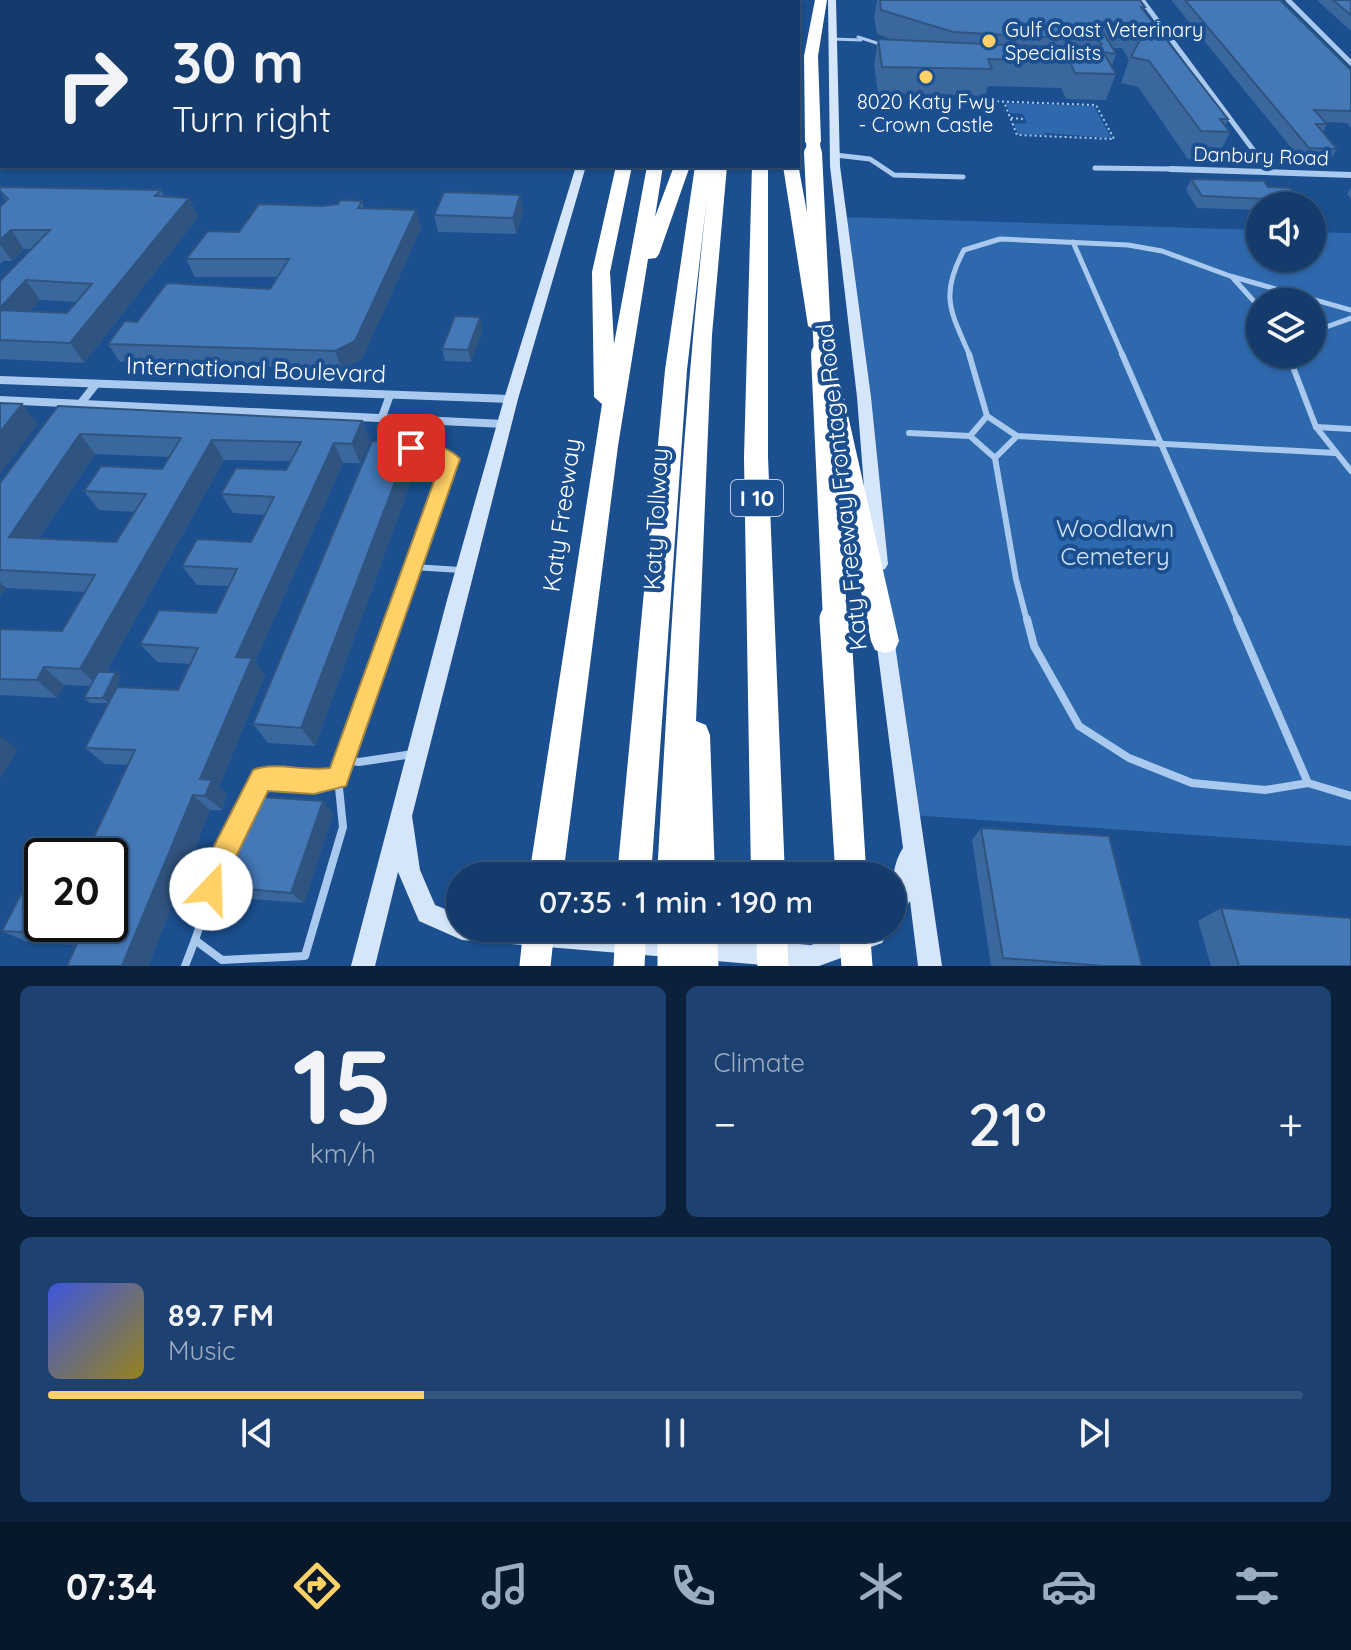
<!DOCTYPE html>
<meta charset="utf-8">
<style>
:root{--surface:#143b6b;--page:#1d4271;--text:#f1f3f6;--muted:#9dadc1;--line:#33557e;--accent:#ffd166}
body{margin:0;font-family:Quicksand,sans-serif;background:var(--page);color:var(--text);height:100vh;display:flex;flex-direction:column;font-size:30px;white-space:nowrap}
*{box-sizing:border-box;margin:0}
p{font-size:26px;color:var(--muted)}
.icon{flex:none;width:44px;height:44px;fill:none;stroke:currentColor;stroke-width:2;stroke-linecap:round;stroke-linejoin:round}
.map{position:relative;height:966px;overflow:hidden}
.details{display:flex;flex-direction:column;gap:20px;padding:20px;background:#0b203b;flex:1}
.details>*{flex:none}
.guide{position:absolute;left:0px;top:0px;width:800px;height:168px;box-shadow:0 2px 6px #0004,0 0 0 2px var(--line);background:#143b6b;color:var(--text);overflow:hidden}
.buttons{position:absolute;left:1246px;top:192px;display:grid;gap:16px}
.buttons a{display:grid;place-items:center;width:80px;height:80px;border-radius:50%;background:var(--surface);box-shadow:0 2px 6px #0004,0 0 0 2px var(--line);font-size:40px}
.speed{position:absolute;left:24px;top:838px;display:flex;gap:16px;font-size:40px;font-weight:700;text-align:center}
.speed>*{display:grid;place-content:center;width:104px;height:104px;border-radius:50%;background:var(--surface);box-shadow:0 2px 6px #0004,0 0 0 2px var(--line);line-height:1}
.speed .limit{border:4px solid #111;border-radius:12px;background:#fff;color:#111}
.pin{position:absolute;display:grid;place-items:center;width:68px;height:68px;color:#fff;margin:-34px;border-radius:16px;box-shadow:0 4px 12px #0006}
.me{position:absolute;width:88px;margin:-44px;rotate:21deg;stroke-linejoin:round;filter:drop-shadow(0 0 6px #0008)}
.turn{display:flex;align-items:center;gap:28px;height:168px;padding:0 40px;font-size:36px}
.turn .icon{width:104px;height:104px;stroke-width:2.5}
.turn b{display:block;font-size:56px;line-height:68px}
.big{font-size:60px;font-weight:600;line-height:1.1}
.details .widget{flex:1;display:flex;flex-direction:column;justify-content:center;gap:12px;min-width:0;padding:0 28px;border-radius:12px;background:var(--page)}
.details .dial{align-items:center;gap:0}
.dial b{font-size:104px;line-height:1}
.song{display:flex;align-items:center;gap:24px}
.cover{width:96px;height:96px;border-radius:12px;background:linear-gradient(135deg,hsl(230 70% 55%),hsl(50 70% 35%))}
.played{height:8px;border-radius:4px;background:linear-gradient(90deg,var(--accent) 30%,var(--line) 30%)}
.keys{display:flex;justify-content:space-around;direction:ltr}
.heat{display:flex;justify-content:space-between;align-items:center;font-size:44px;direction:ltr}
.details .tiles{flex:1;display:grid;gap:20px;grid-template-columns:1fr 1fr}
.widget:last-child{grid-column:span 2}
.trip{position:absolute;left:446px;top:862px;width:460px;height:80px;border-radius:40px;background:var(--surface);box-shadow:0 2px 6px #0004,0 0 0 2px var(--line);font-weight:600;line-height:80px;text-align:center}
.menu{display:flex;height:128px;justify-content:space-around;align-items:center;background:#08182b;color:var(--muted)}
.menu .icon{width:56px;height:56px}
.menu .on{color:var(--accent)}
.menu b{font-size:36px;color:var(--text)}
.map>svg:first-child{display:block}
</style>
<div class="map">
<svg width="1351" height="966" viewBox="0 0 1351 966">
<rect width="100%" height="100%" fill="#1b4f8f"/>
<g fill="#2e69ad" fill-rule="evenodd">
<path d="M1006,103L1094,106L1111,138L1045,133V135L1018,134L1014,124L1027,123L1023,114L1010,113Z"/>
<path d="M841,217L1260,230V258H1312V232L1351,233V846L912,815L885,641ZM1260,302H1312V354H1260Z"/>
</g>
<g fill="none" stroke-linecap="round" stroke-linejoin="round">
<g stroke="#a9c9ee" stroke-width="2" stroke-dasharray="2 3" stroke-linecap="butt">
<path d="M957,100L972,101"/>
<path d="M987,101L1096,105L1114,139L1017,135L1004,102"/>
<path d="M1011,118L1023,119"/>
</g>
<g stroke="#a9c9ee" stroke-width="3">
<path d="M858,37L883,45"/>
<path d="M832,39L861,40"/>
</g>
<g stroke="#a9c9ee" stroke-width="5">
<path d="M835,155L870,159L894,175L963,177"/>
<path d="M1095,168L1171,169"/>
<path d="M1073,242L1123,356"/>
<path d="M1233,278L1260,308"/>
<path d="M1312,332L1351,318"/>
<path d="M970,356C951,312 939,296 964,250L1000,239L1128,245L1162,251L1230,276L1351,310"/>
</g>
<g stroke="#a9c9ee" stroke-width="6">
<path d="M969,354L987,416L1017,436L995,458L1016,579L1027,621"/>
<path d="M1122,354L1238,621"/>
<path d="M1288,354L1316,427L1351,471"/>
<path d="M1316,427L1351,429"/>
<path d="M909,433L970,436L995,458"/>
<path d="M970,436L987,416"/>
<path d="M1017,436L1335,453"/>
<path d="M396,447L407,418"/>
<path d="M413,567L461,570"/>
<path d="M395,621L451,459L427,450L407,448"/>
</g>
<g stroke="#a9c9ee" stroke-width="8">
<path d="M395,619L346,760L359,762L413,754"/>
<path d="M1027,619L1034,646L1079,726L1129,758L1192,783L1265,790L1308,783L1351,796"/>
<path d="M1237,619L1308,783"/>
<path d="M250,804L262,778L314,782L338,778L346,760"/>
<path d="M226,849L195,940L222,960L305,956L343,827L338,778"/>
<path d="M185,966L195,940"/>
</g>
<g stroke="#a9c9ee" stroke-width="5">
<path d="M1142,0L1257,155"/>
<path d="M1288,0L1351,63"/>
<path d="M204,2L208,0"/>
</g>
<g stroke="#a9c9ee" stroke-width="6">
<path d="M1256,153L1270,172"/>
<path d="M1171,169L1351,175"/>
</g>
<g stroke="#a9c9ee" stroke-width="8">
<path d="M0,380L511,399"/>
<path d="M0,400L504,424"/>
<path d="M81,403L96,384"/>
<path d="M382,417L390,395"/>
</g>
<g fill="#d6e6fa" fill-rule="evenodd">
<path d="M828,0H836L840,166L871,397L888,564L885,569L879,571L873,569L870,564L857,397L830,166Z"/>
<path d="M576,166H586L518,399L412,816L420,870L435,905L460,915V928H603L811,945L860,928H891L882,943L819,966H777L462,940L419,921L398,872L375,966H351L447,600L504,399Z"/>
<path d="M884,623L891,625L893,631L942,966H918L910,901L900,915L892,918C892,896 890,867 903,848L875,631L877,625Z"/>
</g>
<g fill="#fff" fill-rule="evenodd">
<rect x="659" y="0" width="12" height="2"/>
<rect x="694" y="0" width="12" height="2"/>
<rect x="723" y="0" width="12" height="2"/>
<rect x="741" y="0" width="12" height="2"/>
<rect x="771" y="0" width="12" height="2"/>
<path d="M815,0H827L818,56L821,142L813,147L805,142L804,56Z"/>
<path d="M798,164L828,326L818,332L808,326L783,166Z"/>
<path d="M616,166H632L610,272L614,344L647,166H663L655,217L674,166H690L659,254L656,258L648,259L618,446L563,876H529L602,404L594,397L592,272Z"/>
<path d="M695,166H727L712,335L696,721L706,725L710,735L715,876H657C670,649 682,423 707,197L687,370L651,876H617L665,370Z"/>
<path d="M752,166H768V457L785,876H751L744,457Z"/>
<path d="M831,382L839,384L842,389L899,641L895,650L885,653L875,650L871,641L820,389L823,384Z"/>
</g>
<path stroke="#fff" stroke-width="14" d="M813,142L814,155"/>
<path stroke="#fff" stroke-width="18" d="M813,153L823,356"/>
<path stroke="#fff" stroke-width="24" d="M823,354L835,621"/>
<g stroke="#fff" stroke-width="31">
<path d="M835,619L851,876"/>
<path d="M673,928V966"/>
<path d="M701,928L703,966"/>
<path d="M771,928L773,966"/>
<path d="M854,928L857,966"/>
<path d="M535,966L539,928"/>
<path d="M629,966L631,928"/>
</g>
</g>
<g fill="#3a679d" fill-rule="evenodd">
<path d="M877,0H1140L1145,7L1144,10L1228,119L1225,126L1230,132L1216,160L1188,159L1138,87L1121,83L1129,60L1122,48H1112L1116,54L1112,66L1116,74L1106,100L1066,99L1061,88L988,86L985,96L878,93L874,65L878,39L893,40L877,34L874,17Z"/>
<path d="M1171,0H1280L1351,70V128L1347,123L1326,122L1327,124L1323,132L1337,149L1329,162L1301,160Z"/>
<path d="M1317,0H1351V31Z"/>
<path d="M71,166H95L93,168L71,167Z"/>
<path d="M227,166H282L280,169L228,168Z"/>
<path d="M1191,179L1268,187L1302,204L1300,206H1260V210L1197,208L1186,190Z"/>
<path d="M0,187L161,190L164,196L189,198L198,217L84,363L0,359V281L31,249H24L12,261H3L0,265V207L6,201L0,192ZM40,300L76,302L67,313L30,311Z"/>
<path d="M1351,187V199L1347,194Z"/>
<path d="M520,195L523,212L516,234L438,232L434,215Z"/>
<path d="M362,201L364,208L416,210L421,228L362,359L342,369L120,362L108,344L137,322L270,289L278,277H195L186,259L239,232L323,206Z"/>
<path d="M483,329L471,362L445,361L442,349Z"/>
<path d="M58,406L362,421L370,441L360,463H343L255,662L265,675L219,787L227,795L222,810H210L148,966H67L77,945L27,942L2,931L110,924L128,765L105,764L85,748L178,690L191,664L157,662L140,644L216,613L229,586L197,585L182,566L251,542L264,515L233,513L221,494L286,470L291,461L224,460L106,672H116L121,677L108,703H90L84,698L91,686L64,685L57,698L0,695V629L62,631L85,592L6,588L0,596V483ZM95,454L169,457L162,469L84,491L99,510L135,512L116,542L39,538Z"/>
<path d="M410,443L417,465L315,746L268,743L253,724Z"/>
<path d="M333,814L304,903L226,897L211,886Z"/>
<path d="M981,828L1142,966H991L972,840Z"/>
<path d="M1221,908L1351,966H1211L1198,921Z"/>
</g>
<g fill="#305480">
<path d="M520,195L523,212L516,234L513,218Z"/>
<path d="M189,198L198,217L84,363L70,343Z"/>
<path d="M416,210L421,228L362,359L342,369L335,351Z"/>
<path d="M11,230L24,249L12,261L0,244V240Z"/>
<path d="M26,280L40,300L13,330L0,313V308Z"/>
<path d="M480,317L483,329L471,362L468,350Z"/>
<path d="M22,404L38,424L0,474V432Z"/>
<path d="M362,421L370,441L360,463L352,444Z"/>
<path d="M80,434L95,454L27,556L9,537Z"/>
<path d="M212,440L224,460L98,686L80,669Z"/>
<path d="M334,443L343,463L255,662L265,675L219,787L227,795L222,810L205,796L200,779L236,657Z"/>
<path d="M410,443L417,465L315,746L301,728Z"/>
<path d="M0,582L6,588L0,596Z"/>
<path d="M44,667L64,685L57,698L37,680Z"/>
<path d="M116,672L121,677L108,703L103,698Z"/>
<path d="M0,736L18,749L0,779Z"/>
<path d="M193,795L210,810L148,966H122Z"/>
<path d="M323,801L333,814L304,903L291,893Z"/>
</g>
<g fill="#4478b7" stroke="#305480" stroke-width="2" fill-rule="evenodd">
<path d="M880,0H1140L1145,7H1141L1228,119H1220L1230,132L1201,131L1149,61L1131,57L1141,38L1131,23L1097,22L1116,54L1103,52L1116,74L1075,73L1070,62L988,59L992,69L882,67L878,39L1097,49L1102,44L1097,40L953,32L881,10Z"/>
<path d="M1185,0H1280L1351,70V111L1314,110L1327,124H1316L1337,149L1309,148Z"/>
<path d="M1333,0H1351V15Z"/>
<path d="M1191,179L1264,181L1268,187L1290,188L1302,204L1271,203L1268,199L1202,196Z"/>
<path d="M0,187L161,190L155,196L189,198L70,343L0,340V310L67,313L92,284L26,280L0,308V281L50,230H11L0,240V207L8,199L0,191Z"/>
<path d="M444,192L520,195L513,218L434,215Z"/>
<path d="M341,200L362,201L358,208L416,210L355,341L335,351L108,344L125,321L137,322L167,283L270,289L289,259H186L208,231L239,232L259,204L323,206L338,204Z"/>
<path d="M455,316L480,317L468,350L442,349Z"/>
<path d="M0,403L22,404L0,432Z"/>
<path d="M58,406L362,421L352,444L334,443L236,657L252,658L200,779L212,780L205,796L193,795L122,966H67L81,935L2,931L37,863L42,864V924H110V856H85L135,750L85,748L117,687L178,690L198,648L140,644L159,610L216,613L237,569L182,566L197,539L251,542L274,497L221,494L236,468L286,470L301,442L212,440L80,669L44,667L37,680L0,679V629L62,631L95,575L0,570V483ZM80,434L181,438L162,469L101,466L84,491L146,494L116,542L9,537Z"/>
<path d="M372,441L410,443L301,728L253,724Z"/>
<path d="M98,672H116L103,698H84Z"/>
<path d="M247,796L323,801L291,893L211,886Z"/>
<path d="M981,828L1109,836L1142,966H1104L1003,958Z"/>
<path d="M1221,908L1351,918V966H1239Z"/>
</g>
<path fill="#ffd166" stroke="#a68842" stroke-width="2" d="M411,442C427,443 449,446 460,459L346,786L314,794L268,791L231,867L220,898L211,901L202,898L198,889L210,854L253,770C276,761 305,772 330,768L441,462L404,453L402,448L404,443Z"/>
<g fill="#ffd166" stroke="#1b4f8f" stroke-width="3">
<circle cx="989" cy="41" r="8"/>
<circle cx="926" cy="77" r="8"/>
</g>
<g text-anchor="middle" stroke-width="8" stroke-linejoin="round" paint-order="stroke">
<g font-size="20" fill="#fff" stroke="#1b4f8f" text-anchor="start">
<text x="1005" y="37">Gulf Coast Veterinary<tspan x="1005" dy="23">Specialists</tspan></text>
<text x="926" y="109" text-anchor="middle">8020 Katy Fwy<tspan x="926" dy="23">- Crown Castle</tspan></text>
</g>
<g font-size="20" fill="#fff" stroke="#1b4f8f">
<text transform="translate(1261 156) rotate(2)" y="7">Danbury Road</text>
</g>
<rect fill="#1b4f8f" stroke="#bbcadd" stroke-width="2" x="731" y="480" width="52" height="36" rx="6"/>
<g font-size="22" font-weight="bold" fill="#fff">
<text x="757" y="506">I 10</text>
</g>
<g font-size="24" fill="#fff" stroke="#1b4f8f">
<text transform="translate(256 370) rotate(2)" y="8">International Boulevard</text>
<text transform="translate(842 487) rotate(-96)" y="8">Katy Freeway Frontage Road</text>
<text transform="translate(562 515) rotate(-82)" y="8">Katy Freeway</text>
<text transform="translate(656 519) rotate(-87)" y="8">Katy Tollway</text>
</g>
<g font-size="24" fill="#cfe3fa" stroke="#1b4f8f">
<text x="1115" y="537">Woodlawn<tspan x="1115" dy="28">Cemetery</tspan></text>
</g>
</g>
</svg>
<div class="buttons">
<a><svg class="icon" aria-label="sound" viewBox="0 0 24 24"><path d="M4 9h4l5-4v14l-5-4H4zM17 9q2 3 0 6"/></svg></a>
<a><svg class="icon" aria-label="layers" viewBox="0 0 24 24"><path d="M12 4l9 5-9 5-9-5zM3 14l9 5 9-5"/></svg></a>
</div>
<div class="speed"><div class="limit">20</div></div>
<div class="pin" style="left:411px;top:448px;background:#d93025"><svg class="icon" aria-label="arrive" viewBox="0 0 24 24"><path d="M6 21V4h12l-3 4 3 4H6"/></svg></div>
<svg class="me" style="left:211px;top:889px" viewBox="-20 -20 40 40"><circle r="19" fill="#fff"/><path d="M0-13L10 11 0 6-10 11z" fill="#ffd166"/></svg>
<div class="trip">07:35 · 1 min · 190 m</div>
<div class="guide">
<div class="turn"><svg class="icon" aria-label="right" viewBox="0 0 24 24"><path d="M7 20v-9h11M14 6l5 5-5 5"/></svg><div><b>30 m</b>Turn right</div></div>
</div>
</div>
<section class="details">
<div class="tiles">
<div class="widget dial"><b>15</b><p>km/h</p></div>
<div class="widget"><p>Climate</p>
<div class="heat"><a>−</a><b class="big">21°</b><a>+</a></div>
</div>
<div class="widget">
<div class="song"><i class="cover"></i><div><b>89.7 FM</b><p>Music</p></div></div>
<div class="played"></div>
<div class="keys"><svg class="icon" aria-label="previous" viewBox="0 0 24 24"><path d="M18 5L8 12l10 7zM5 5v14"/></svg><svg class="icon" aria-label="pause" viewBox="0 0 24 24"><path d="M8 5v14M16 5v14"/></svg><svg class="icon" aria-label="next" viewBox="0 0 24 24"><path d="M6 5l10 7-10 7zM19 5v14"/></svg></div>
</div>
</div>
</section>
<nav class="menu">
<b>07:34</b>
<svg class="icon on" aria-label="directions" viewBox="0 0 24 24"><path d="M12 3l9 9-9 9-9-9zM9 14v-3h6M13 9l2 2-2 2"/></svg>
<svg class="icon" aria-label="music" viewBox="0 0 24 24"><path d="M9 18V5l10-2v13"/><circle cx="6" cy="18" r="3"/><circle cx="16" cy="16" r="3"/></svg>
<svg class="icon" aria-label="phone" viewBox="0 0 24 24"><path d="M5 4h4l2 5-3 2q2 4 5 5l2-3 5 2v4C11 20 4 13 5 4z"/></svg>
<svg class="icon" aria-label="climate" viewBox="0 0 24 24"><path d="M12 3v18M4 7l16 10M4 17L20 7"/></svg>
<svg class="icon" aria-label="car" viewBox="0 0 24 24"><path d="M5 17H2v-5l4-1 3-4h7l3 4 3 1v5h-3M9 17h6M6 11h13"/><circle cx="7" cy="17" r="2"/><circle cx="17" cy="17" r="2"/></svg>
<svg class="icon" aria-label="filters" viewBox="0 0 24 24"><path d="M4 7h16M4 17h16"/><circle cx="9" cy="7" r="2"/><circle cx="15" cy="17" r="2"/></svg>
</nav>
